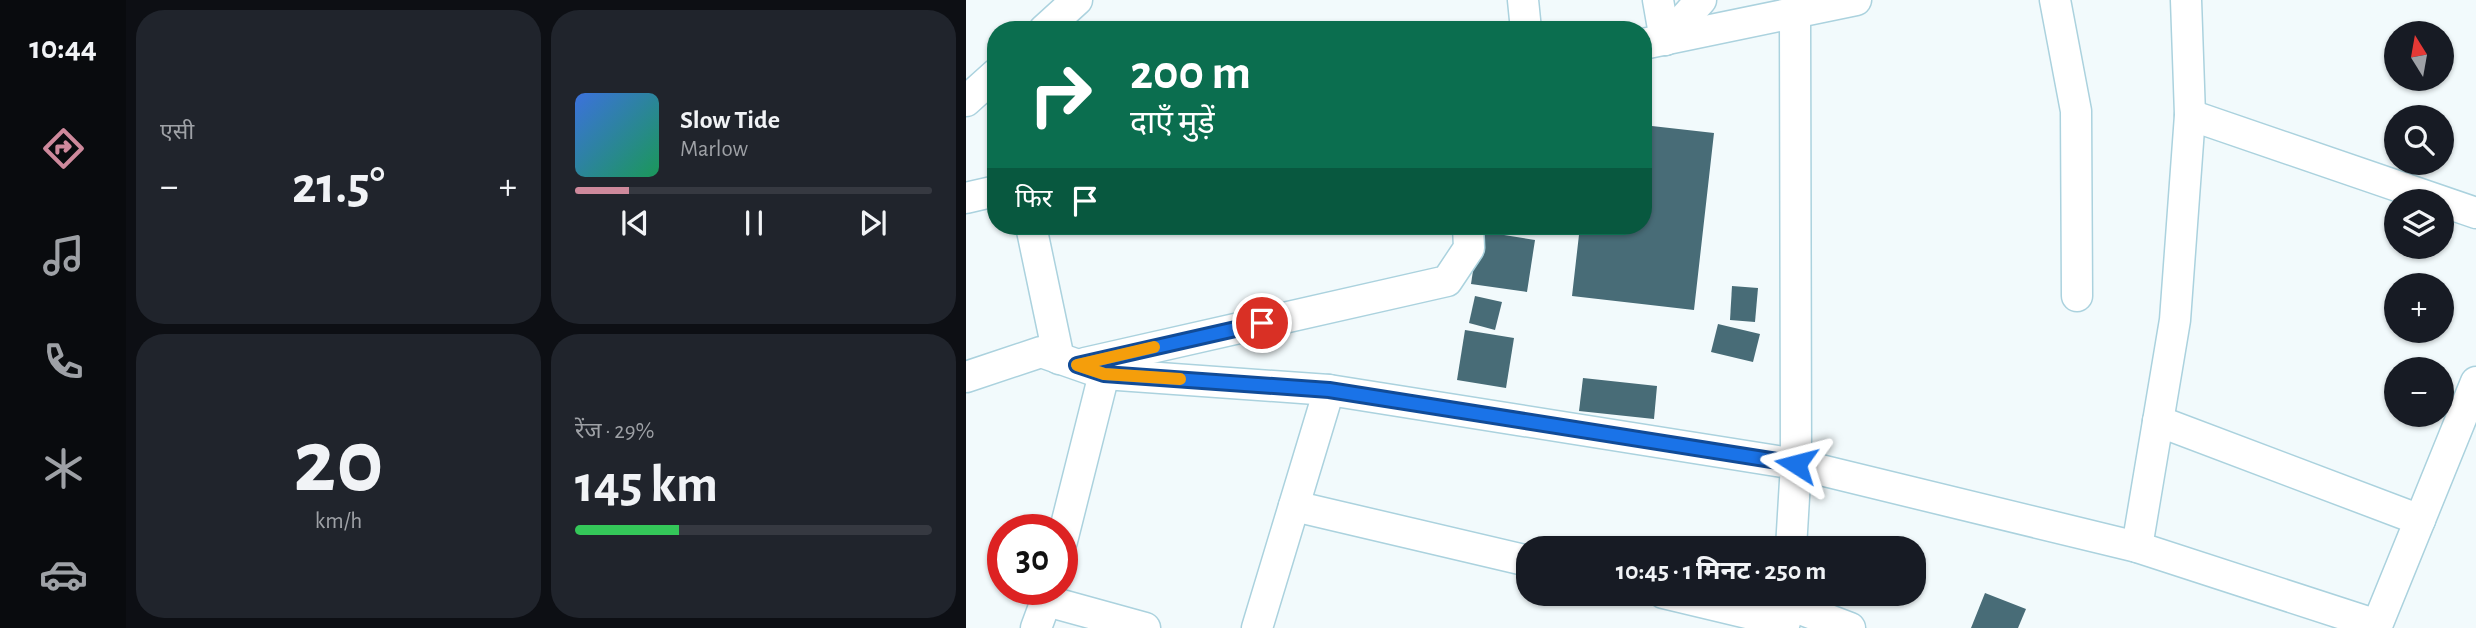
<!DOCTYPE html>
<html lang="hi">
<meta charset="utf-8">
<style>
:root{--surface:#171b24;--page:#20242c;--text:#f1f3f6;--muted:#9ea1a6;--line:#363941;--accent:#ce899c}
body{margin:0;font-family:"Alegreya Sans","Noto Sans Devanagari",sans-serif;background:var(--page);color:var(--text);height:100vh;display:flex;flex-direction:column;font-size:26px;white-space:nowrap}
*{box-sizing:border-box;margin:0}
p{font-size:23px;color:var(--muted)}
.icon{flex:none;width:38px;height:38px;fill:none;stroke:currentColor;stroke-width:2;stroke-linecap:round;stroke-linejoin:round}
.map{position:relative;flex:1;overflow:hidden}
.drawer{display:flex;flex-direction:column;gap:10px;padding:10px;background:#0d0f14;width:840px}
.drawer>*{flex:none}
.guide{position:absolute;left:21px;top:21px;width:665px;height:214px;border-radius:28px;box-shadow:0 2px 5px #0004;background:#0b6e4f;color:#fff;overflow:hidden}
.needle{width:46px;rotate:349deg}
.tools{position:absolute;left:1418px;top:21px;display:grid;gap:14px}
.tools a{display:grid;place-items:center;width:70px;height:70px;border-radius:50%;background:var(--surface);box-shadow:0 2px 5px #0004;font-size:35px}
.speed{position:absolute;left:21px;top:514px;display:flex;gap:14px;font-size:35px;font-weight:700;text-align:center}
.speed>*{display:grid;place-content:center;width:91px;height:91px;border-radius:50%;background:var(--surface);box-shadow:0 2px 5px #0004;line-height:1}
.speed .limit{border:10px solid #d22;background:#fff;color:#111}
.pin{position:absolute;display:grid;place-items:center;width:60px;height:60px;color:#fff;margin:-30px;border:4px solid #fff;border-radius:50%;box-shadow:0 2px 7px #0007}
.me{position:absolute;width:77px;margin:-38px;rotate:279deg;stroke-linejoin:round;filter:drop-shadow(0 0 5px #0008)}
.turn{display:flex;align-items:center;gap:24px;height:147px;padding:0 28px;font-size:32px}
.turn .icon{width:91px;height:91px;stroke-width:2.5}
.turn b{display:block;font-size:49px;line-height:60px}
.then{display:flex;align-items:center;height:66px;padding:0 28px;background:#0003;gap:14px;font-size:26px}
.big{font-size:52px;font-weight:700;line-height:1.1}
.drawer .tile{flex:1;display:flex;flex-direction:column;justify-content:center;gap:10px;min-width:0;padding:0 24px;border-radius:28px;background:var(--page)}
.drawer .dial{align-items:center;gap:0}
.dial b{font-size:91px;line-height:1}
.song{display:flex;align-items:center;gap:21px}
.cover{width:84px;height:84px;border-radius:10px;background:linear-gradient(135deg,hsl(220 70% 55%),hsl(150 70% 35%))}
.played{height:7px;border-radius:4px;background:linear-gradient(90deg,var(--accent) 15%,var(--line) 15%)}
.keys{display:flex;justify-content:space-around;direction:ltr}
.heat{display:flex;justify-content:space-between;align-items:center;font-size:38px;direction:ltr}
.charge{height:10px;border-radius:5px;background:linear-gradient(90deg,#34c759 29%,var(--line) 0)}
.drawer .tiles{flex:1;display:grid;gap:10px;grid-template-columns:repeat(2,1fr)}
.trip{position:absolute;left:550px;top:536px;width:410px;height:70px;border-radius:28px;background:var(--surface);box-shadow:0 2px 5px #0004;font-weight:700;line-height:70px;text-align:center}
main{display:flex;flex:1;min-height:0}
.tab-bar{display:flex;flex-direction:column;width:126px;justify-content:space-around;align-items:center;background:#090b0e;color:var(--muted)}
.tab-bar .icon{width:49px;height:49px}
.tab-bar .active{color:var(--accent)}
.tab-bar b{font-size:32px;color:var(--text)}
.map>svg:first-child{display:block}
</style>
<main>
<nav class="tab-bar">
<b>10:44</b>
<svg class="icon active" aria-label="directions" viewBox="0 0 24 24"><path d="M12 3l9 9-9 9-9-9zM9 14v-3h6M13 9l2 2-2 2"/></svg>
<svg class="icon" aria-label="music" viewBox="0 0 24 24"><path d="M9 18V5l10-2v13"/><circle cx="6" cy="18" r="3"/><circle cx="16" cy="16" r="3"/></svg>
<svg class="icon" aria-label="phone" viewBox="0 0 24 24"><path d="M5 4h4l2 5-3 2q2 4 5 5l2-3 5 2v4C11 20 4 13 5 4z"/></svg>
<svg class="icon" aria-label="climate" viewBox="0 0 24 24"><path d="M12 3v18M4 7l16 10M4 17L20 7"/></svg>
<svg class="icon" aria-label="car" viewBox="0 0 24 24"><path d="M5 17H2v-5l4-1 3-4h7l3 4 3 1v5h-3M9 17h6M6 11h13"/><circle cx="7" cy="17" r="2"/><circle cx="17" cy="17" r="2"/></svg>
</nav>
<section class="drawer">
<div class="tiles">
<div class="tile"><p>एसी</p>
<div class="heat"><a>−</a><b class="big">21.5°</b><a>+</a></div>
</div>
<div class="tile">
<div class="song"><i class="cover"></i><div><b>Slow Tide</b><p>Marlow</p></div></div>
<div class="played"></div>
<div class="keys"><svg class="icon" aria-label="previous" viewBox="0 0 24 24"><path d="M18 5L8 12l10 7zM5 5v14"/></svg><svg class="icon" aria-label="pause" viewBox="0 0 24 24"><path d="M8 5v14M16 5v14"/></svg><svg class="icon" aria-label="next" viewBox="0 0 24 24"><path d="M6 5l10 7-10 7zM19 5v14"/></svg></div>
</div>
<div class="tile dial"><b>20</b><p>km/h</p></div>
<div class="tile"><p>रेंज · 29%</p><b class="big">145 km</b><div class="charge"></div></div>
</div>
</section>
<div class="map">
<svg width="1510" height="628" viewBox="0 0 1510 628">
<rect width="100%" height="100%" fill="#f2fafc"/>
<g fill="#486c77">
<path d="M677,125L748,133L728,310L606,296L614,226H677Z"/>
<path d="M513,231L569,240L561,292L505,284Z"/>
<path d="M766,286L792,288L789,322L764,320Z"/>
<path d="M509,296L536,302L529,330L503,323Z"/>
<path d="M752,324L794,334L787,362L745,352Z"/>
<path d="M499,330L548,338L540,388L491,380Z"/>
<path d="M617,378L691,386L688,419L613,411Z"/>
<path d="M1019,593L1060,609L1052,628H1005Z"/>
</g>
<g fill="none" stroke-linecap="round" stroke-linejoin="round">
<defs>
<g id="minor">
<path d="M557,0L560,30"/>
<path d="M692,0L699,40"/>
<path d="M1089,0L1110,111L1111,296"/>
<path d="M78,30L111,0"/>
<path d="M699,40L735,0"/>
<path d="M677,44L890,0"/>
<path d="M0,101L30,74"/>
<path d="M1224,115L1510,213"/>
<path d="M0,198L30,191"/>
<path d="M65,226L93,359"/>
<path d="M119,363L481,281L503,248L502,226"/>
<path d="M0,377L75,352L138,374L363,390L830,464L1171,547L1411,625"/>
<path d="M1192,421L1454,520"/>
<path d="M328,506L562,561"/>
<path d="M96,541L138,374"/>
<path d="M1171,547L1209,320L1224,115L1220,0"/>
<path d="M825,548L830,464L829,12"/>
<path d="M697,593L819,622"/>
<path d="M81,601L179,628"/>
<path d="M821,604L884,628"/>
<path d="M70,628L84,590"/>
<path d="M291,628L363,390"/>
<path d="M1410,628L1510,382"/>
</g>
</defs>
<use href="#minor" stroke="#abd2de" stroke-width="33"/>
<use href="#minor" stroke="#fff" stroke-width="30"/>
</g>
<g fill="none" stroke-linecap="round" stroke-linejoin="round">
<defs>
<path id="route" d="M296,323L111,365L138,374L363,390L830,464"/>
</defs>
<use href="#route" stroke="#114b97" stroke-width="18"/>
<use href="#route" stroke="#1a73e8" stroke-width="12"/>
<path stroke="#f59e0b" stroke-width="12" d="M188,347L111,365L138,374L214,379"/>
</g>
</svg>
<div class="tools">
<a><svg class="needle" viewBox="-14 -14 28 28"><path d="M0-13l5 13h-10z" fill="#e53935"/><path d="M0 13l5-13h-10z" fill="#9ea1a6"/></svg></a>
<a><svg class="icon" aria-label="search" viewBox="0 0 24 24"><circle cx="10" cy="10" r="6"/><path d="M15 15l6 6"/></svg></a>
<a><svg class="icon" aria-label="layers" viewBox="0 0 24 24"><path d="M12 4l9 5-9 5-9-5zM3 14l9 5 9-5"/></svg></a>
<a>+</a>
<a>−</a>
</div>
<div class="speed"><div class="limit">30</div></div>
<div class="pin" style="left:296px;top:323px;background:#d93025"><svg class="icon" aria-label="arrive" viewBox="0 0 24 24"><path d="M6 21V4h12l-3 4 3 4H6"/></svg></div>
<svg class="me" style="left:830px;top:464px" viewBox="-20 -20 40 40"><path d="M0-17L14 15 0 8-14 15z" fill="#1a73e8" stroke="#fff" stroke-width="4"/></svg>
<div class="trip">10:45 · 1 मिनट · 250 m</div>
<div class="guide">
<div class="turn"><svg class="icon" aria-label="right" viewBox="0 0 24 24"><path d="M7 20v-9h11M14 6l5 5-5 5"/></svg><div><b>200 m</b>दाएँ मुड़ें</div></div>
<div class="then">फिर<svg class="icon" aria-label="arrive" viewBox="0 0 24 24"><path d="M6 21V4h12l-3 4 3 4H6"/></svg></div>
</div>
</div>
</main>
